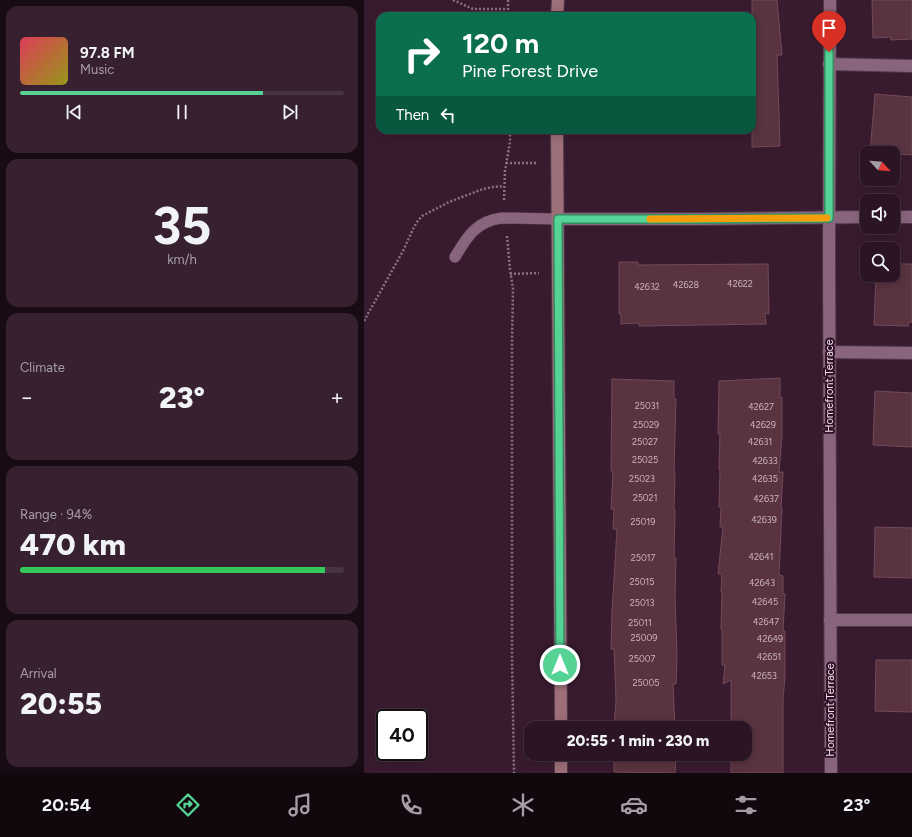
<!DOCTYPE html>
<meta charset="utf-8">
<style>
:root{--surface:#2b1424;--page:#372131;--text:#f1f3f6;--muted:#a69ea6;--line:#473341;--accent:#54d395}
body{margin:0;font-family:Figtree,sans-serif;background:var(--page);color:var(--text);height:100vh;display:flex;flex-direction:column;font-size:15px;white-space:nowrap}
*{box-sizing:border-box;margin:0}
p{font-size:13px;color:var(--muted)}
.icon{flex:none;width:22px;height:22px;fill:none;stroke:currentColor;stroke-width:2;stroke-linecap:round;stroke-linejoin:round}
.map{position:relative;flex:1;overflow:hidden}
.drawer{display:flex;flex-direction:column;gap:6px;padding:6px;background:#180b14;width:364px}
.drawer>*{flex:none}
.hud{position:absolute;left:12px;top:12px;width:380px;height:122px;border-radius:12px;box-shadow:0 2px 10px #0003,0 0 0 1px var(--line);background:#0b6e4f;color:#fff;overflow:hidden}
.needle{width:26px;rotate:116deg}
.fabs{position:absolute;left:496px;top:146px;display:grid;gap:8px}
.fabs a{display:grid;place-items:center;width:40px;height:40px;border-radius:8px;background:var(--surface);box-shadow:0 2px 10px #0003,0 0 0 1px var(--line);font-size:20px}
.speed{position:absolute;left:12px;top:709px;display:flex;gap:8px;font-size:20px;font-weight:700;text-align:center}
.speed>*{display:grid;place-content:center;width:52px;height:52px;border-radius:50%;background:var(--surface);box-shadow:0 2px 10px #0003,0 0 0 1px var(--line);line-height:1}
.speed .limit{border:2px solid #111;border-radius:6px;background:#fff;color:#111}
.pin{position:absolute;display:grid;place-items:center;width:34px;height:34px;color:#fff;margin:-41px -17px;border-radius:50% 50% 50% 0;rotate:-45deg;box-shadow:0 0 4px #0007}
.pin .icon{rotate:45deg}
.me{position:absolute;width:44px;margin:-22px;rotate:0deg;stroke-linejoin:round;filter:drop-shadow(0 0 3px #0008)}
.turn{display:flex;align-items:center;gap:14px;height:84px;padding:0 20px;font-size:18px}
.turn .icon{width:52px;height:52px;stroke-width:2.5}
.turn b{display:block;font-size:28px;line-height:34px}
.then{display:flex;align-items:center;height:38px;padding:0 20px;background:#0003;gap:8px;font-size:15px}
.big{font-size:30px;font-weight:800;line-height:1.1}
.drawer .card{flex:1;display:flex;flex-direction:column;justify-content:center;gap:6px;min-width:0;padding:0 14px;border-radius:12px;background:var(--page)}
.drawer .dial{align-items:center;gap:0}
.dial b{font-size:52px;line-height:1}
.song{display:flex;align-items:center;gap:12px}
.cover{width:48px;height:48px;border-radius:6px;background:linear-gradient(135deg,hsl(350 70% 55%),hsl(60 70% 35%))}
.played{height:4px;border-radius:2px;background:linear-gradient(90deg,var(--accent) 75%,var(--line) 75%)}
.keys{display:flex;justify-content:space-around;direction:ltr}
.heat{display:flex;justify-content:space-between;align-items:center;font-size:22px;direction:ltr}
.charge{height:6px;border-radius:3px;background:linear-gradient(90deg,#34c759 94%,var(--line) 0)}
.trip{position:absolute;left:160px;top:721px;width:228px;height:40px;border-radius:12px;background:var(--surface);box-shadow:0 2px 10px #0003,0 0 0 1px var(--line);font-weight:800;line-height:40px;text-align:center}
.tabs{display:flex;height:64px;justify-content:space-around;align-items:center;background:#11080e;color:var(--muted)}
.tabs .icon{width:28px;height:28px}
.tabs .on{color:var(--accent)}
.tabs b{font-size:18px;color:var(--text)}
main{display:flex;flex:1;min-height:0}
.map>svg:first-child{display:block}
</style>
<main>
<section class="drawer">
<div class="card">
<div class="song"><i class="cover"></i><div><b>97.8 FM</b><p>Music</p></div></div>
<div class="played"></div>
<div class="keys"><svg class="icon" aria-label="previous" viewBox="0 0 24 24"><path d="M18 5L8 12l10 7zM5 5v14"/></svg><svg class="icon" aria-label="pause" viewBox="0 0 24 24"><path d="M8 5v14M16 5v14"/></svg><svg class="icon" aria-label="next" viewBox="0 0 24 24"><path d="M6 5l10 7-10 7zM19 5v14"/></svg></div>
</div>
<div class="card dial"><b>35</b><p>km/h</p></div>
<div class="card"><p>Climate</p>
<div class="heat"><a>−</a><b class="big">23°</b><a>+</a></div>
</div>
<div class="card"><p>Range · 94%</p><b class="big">470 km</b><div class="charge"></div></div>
<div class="card"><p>Arrival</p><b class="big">20:55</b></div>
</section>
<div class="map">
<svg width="548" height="773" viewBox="0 0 548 773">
<rect width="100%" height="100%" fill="#391b30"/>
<g fill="#593340" stroke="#734b57">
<path d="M388,0H413L418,55H413L416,146L388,147Z"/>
<path d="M508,0H548V39L527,40V37L509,38Z"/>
<path d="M511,94L548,97V155L506,152Z"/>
<path d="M255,262H274V265L404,264L405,314L401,313L402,324L275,326V323L257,324V314H255Z"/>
<path d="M529,264H548V322H545L544,326L510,325L512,275H529Z"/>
<path d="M416,378V398L418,397V436L415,472H419L417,508H418L415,575L419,576V594H421L419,631H421V676L419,700V773H367V754H381V728H367V680L359,684L361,665H358V629H357L358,592H357L358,574H354L359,527H356L357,507H355L356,470H355L356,434H354L355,381Z"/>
<path d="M248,379L310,381V399H312L310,473H311L310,510H311L310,558H312L311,595L313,656L312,684H309L311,728H250L252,699L250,649H247L248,611L253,529H249L250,509H247L249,471H247Z"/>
<path d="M511,391L548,393V447L509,445Z"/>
<path d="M511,527L548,528V578L510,577Z"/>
<path d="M512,660H548V712L511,711Z"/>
<path d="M250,754H312L311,773L250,772Z"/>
</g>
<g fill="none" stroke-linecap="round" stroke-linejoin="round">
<defs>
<path id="lane" d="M91,257C103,237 112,221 138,218L194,219"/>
<g id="street">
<path d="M466,0L465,253L467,773"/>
<path d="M465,64L548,66"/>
<path d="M529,217H548"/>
<path d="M194,219H336L503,217"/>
<path d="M465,352L548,353"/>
<path d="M466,620H548"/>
</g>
<g id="secondary">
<path d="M193,16L194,0"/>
<path d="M193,130L197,728"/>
<path d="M197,754V773"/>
</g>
</defs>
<use href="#lane" stroke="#51384a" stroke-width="12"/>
<use href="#street" stroke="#51384a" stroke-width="14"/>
<use href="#secondary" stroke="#51384a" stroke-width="14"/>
<g stroke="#8b7182" stroke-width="2.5" stroke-dasharray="2 2" stroke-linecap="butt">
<path d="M89,0L109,9H144"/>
<path d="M144,0V16"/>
<path d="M142,163H174"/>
<path d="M140,200L141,171L146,142V130"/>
<path d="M143,236L146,269L149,289L148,343V656L150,773"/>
<path d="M146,274L175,273"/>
<path d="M0,321L40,249L49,229L53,222L58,216L85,202L119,189L129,187L140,186"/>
</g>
<use href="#lane" stroke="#88657c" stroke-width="11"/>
<use href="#street" stroke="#88657c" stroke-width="12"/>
<use href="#secondary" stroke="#9d6f78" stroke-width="12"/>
</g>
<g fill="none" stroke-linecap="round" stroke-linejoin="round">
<defs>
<path id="route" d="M196,665L194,219H336L465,218V52"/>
</defs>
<use href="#route" stroke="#378961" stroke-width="10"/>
<use href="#route" stroke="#54d395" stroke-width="7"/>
<path stroke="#f59e0b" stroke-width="7" d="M286,219L463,218"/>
</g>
<g text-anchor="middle" stroke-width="4" stroke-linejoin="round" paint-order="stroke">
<g font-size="9" fill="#cbb2c0">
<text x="376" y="287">42622</text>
<text x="322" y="288">42628</text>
<text x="283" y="290">42632</text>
<text x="283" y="409">25031</text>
<text x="397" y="410">42627</text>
<text x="282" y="428">25029</text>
<text x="399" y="428">42629</text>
<text x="281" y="445">25027</text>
<text x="396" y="445">42631</text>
<text x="281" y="463">25025</text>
<text x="401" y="464">42633</text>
<text x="278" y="482">25023</text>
<text x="401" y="482">42635</text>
<text x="281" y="501">25021</text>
<text x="402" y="502">42637</text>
<text x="400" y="523">42639</text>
<text x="279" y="525">25019</text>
<text x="397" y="560">42641</text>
<text x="279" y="561">25017</text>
<text x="278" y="585">25015</text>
<text x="398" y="586">42643</text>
<text x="401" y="605">42645</text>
<text x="278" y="606">25013</text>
<text x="402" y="625">42647</text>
<text x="276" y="626">25011</text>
<text x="280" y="641">25009</text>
<text x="406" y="642">42649</text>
<text x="405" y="660">42651</text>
<text x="278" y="662">25007</text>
<text x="400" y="679">42653</text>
<text x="282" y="686">25005</text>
</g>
<g font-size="11" fill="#f1ddea" stroke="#2e1126">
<text transform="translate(465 386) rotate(-90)" y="4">Homefront Terrace</text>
<text transform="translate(466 710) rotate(-90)" y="4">Homefront Terrace</text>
</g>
</g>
</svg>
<div class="fabs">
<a><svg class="needle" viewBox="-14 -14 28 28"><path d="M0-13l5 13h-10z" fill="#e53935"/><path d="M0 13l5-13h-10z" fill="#a69ea6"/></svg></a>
<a><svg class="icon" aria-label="sound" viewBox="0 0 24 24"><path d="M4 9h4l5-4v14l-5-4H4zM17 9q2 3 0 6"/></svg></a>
<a><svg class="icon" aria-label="search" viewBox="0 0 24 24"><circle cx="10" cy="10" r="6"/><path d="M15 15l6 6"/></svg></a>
</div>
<div class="speed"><div class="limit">40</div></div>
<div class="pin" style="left:465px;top:52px;background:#d93025"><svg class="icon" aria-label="arrive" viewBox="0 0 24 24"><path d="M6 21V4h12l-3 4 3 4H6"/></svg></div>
<svg class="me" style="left:196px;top:665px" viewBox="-20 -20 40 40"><circle r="17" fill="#54d395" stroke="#fff" stroke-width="3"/><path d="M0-11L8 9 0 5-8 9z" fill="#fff"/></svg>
<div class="trip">20:55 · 1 min · 230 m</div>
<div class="hud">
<div class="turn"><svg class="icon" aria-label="right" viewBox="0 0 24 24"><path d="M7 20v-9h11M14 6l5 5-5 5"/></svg><div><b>120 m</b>Pine Forest Drive</div></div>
<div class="then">Then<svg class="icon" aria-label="left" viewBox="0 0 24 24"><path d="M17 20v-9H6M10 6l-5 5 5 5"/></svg></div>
</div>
</div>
</main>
<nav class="tabs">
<b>20:54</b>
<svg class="icon on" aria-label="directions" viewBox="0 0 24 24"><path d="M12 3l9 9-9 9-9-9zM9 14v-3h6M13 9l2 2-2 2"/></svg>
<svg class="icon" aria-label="music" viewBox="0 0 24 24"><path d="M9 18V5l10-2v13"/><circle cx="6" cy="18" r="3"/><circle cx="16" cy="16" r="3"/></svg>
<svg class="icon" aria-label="phone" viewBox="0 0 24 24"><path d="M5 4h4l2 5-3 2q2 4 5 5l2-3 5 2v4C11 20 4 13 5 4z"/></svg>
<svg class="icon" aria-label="climate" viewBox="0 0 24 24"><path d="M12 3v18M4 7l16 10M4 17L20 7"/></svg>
<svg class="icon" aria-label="car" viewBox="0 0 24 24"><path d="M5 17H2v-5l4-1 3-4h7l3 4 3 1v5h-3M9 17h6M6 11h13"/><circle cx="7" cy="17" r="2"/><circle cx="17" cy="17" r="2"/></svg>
<svg class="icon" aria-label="filters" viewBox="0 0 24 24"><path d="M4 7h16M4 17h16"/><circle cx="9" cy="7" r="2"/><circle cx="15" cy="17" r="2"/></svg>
<b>23°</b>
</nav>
